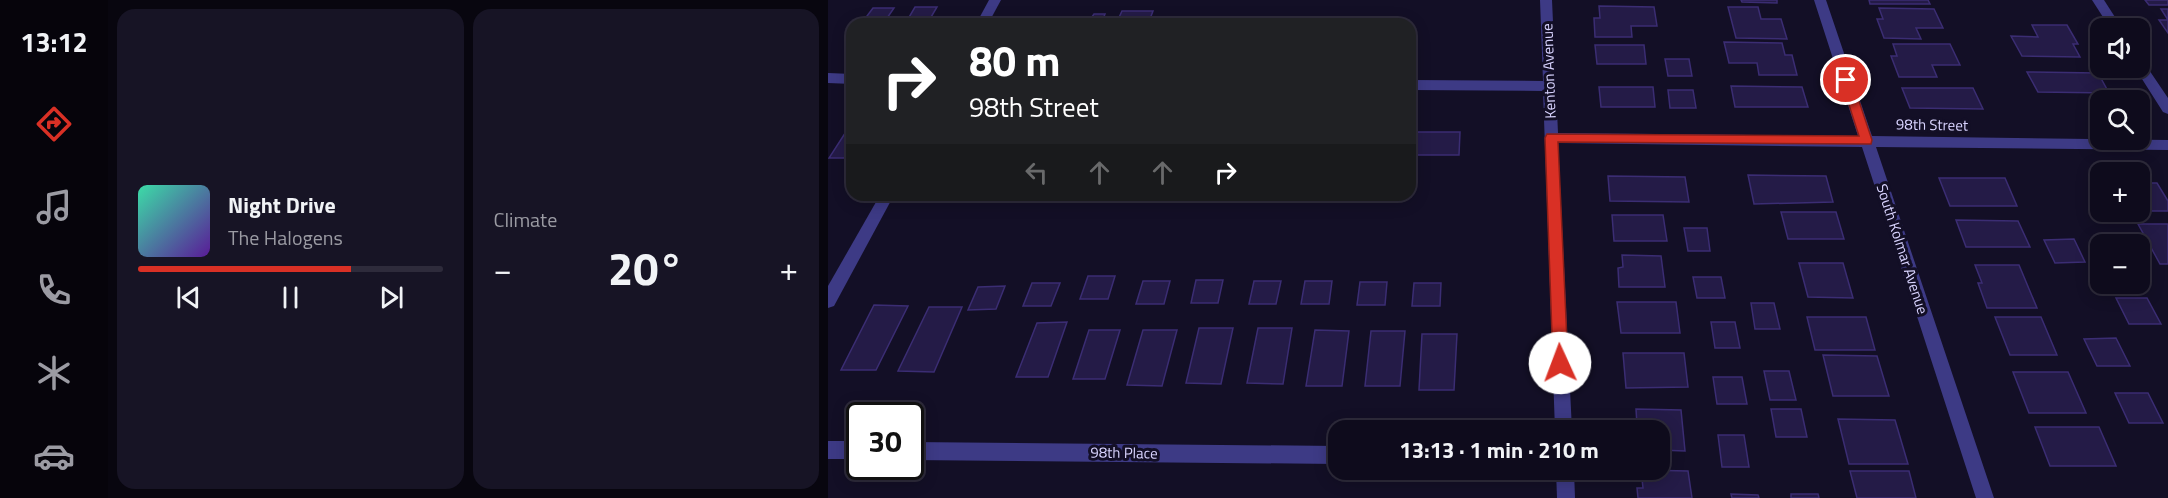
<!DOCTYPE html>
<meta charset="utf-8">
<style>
:root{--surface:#0e0b1c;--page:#171425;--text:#f1f3f6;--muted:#9b9ba3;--line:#2e2b3b;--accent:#d93025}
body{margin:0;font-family:"Titillium Web",sans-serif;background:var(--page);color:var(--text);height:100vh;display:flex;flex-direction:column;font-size:22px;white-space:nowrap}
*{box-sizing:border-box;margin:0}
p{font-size:20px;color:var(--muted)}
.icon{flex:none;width:33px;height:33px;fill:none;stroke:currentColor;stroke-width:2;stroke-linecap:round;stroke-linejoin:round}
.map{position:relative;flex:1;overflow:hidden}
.details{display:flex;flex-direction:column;gap:9px;padding:9px;background:#08060f;width:720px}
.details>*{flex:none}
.banner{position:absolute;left:18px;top:18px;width:570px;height:183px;border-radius:18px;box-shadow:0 3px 15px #0003,0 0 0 2px var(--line);background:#202124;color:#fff;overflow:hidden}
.controls{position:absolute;left:1262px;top:18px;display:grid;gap:12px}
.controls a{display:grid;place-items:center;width:60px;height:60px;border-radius:12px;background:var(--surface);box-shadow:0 3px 15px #0003,0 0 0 2px var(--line);font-size:30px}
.speed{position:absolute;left:18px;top:402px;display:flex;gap:12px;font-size:30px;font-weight:700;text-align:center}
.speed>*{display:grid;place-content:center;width:78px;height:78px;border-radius:50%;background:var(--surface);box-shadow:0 3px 15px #0003,0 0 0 2px var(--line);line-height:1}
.speed .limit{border:3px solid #111;border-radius:9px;background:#fff;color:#111}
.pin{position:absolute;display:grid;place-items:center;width:51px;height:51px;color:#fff;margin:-26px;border:3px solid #fff;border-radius:50%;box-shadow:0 2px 6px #0007}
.me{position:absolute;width:66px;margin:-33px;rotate:358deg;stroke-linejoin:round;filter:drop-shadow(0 0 4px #0008)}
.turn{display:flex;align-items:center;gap:21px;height:126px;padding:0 24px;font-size:27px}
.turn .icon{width:78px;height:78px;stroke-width:2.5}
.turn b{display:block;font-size:42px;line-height:51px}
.lanes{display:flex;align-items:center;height:57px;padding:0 24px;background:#0003;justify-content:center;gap:30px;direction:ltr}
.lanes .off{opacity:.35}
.big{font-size:45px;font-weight:700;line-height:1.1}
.details .widget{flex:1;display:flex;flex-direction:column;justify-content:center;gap:9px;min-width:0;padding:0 21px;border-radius:18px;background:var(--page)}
.song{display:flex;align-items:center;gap:18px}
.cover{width:72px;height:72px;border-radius:9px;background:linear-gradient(135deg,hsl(160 70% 55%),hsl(270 70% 35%))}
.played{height:6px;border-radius:3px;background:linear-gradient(90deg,var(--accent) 70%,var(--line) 70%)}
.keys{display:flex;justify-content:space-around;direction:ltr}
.heat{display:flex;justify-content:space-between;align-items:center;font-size:33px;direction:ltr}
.details .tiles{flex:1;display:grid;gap:9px;grid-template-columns:repeat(2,1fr)}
.trip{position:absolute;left:500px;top:420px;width:342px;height:60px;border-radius:18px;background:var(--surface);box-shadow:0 3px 15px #0003,0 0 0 2px var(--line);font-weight:700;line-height:60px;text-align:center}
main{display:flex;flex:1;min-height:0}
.tabs{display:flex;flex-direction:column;width:108px;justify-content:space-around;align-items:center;background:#06040b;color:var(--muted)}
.tabs .icon{width:42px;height:42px}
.tabs .current{color:var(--accent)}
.tabs b{font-size:27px;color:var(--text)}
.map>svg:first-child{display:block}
</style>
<main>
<nav class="tabs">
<b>13:12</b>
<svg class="icon current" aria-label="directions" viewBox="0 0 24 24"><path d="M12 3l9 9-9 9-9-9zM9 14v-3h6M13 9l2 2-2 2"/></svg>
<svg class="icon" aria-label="music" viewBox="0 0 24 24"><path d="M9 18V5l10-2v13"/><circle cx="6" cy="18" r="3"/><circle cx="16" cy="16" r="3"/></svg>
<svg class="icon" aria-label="phone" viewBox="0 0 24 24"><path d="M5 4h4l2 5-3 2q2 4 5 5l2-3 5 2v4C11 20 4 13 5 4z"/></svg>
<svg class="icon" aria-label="climate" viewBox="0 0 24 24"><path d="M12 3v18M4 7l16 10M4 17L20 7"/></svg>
<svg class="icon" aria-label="car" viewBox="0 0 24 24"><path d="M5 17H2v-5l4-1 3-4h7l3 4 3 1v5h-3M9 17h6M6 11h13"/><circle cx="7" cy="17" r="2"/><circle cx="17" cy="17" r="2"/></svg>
</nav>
<section class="details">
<div class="tiles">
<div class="widget">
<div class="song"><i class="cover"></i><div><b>Night Drive</b><p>The Halogens</p></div></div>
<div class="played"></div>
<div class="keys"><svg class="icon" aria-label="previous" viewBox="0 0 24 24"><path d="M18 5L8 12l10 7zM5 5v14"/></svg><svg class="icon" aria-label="pause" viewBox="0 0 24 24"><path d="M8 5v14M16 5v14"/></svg><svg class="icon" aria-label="next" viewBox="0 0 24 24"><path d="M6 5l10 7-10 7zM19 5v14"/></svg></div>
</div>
<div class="widget"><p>Climate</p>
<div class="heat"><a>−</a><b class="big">20°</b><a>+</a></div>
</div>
</div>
</section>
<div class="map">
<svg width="1340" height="498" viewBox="0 0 1340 498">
<rect width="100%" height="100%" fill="#130f26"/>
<g fill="#241b47" stroke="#3b2d73" stroke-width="1.5">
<path d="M913,0H949V3L914,2Z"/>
<path d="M1041,0H1100L1102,4H1042Z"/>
<path d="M1317,0H1340V5H1321Z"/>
<path d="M771,6L826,7L829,26H803L804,37H767L766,18H772Z"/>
<path d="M87,7H109L99,24H77Z"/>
<path d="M900,7H930L933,19H953L959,39L908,38Z"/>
<path d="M45,8H66L55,24H33Z"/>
<path d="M1051,8L1106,9L1115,28H1088L1093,39L1056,38L1049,19H1055Z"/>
<path d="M1333,9H1340V33L1331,20H1340Z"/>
<path d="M294,11H325L320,24H288Z"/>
<path d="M266,14H277L273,24H233L236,17H264Z"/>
<path d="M1204,25H1239L1250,44H1245L1252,57L1194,56L1183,36L1210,37Z"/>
<path d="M896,42L954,43L957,55H964L969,75H931L929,63H901Z"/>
<path d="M1065,44H1122L1132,65H1104L1109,77H1071L1063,56H1069Z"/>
<path d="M767,45H816L818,64H769Z"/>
<path d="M837,59H861L864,76H840Z"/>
<path d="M1199,72L1270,73L1281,93L1210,92Z"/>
<path d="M903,86L974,87L980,107H907Z"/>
<path d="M771,87H825L827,107H773Z"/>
<path d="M1074,88H1145L1155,109L1082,108Z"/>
<path d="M840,90H865L868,108H842Z"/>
<path d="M23,124L24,158H1Z"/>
<path d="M587,132H632L631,155H584Z"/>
<path d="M920,175L998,176L1005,202L926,204Z"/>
<path d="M780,176L857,177L861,202L782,201Z"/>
<path d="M1111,178H1177L1189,206H1122Z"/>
<path d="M1262,182H1272V200Z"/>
<path d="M1311,183H1329L1340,201V211H1311Z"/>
<path d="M953,212H1008L1016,239H960Z"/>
<path d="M784,215H835L839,241H786Z"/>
<path d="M1128,220L1190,221L1202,247H1138Z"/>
<path d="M1310,224H1340V264H1332Z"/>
<path d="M856,228H879L882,251H860Z"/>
<path d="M1246,239L1257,262L1227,263L1216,240Z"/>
<path d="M794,255L833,256L837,287H791L790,268L795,267Z"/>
<path d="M971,263H1015L1025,298L980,297Z"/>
<path d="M1147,265H1191L1209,308H1159L1150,283H1154Z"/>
<path d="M260,276H287L280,299H252Z"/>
<path d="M865,277H893L897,298H869Z"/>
<path d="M368,280H395L390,303H363Z"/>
<path d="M315,281H342L336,304H308Z"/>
<path d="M426,281H453L448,304H421Z"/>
<path d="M477,281H504L501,304H473Z"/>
<path d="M532,282H559L557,305H529Z"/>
<path d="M204,283H232L223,306H195Z"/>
<path d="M586,283H613L612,306H584Z"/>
<path d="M177,286L168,309L140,310L150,287Z"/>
<path d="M1288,298H1319L1333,324H1301Z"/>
<path d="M789,302H848L852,333H793Z"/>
<path d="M923,303H946L952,329H927Z"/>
<path d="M46,305L80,306L48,370H13Z"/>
<path d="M101,307H134L106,372L70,371Z"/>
<path d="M979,317H1038L1047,350H987Z"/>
<path d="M1167,317H1213L1229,355H1182Z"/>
<path d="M239,322L220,377H188L209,323Z"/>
<path d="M883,322H907L912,348H887Z"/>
<path d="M371,328H405L393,384L358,383Z"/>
<path d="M430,328H464L455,384L419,383Z"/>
<path d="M261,330H292L277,379H245Z"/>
<path d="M315,330H349L334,386L299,385Z"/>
<path d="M487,330L521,331L514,386H478Z"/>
<path d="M543,331H577L572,386H537Z"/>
<path d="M594,334H629L626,390H591Z"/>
<path d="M1288,338L1302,366H1269L1256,339Z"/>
<path d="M795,353H856L860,387L798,388Z"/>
<path d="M995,355L1049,356L1061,396H1005Z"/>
<path d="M936,371H961L968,400H942Z"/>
<path d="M1185,372H1240L1258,413H1201Z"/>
<path d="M885,377H914L919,404H889Z"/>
<path d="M1287,393H1320L1335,423H1301Z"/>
<path d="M808,409L853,410L857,451L831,450V430H804V425H809Z"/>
<path d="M943,409H973L979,437H948Z"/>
<path d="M1010,419L1067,420L1080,464H1021Z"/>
<path d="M1207,427H1271L1288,466H1222Z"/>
<path d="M890,435H916L921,467H894Z"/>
<path d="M813,470L860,471L864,498H810L809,488H815Z"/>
<path d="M1022,471H1081L1088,498H1029Z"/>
<path d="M903,494L930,495L931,498H904Z"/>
<path d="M963,494H990L991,498H963Z"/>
</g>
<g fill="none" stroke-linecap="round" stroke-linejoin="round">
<g fill="#3d3a85" fill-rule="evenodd">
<path d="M161,0H173L160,24H148Z"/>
<path d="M712,0H724L730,133L1030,136L986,0H998L1044,136L1340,140V150L1048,147L1166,498H1148L1034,147L730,143L744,430H727L715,91L582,90V80L715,81Z"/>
<path d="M1264,0H1276L1294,28H1282Z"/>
<path d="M1311,59L1315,61L1340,98V114L1335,112L1307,68H1311Z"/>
<path d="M0,73L24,74V84L0,83Z"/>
<path d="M52,195H66L6,306L0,308V286Z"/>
<rect x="0" y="441" width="32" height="18"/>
<path d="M82,442L510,446V464L82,460Z"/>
<path d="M728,470H746L747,498H729Z"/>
</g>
</g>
<path fill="#d93025" stroke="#8d1f18" stroke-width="1.5" d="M1018,76L1024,80L1044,140L1043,144L730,142L740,363L738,368L732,370L727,368L725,363L717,138L719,134L1031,136L1013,80Z"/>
<g text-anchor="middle" stroke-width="6" stroke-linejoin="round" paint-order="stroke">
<g font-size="15" fill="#d9d4ff" stroke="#130f26">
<text transform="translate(721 71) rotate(-92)" y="5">Kenton Avenue</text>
<text transform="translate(1104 125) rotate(1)" y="5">98th Street</text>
<text transform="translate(1074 249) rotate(72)" y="5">South Kolmar Avenue</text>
<text transform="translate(296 453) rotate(1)" y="5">98th Place</text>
</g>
</g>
</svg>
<div class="controls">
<a><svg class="icon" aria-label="sound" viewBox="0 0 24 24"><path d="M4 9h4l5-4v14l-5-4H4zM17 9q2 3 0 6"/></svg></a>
<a><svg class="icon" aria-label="search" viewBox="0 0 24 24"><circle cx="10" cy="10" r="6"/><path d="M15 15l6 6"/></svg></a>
<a>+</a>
<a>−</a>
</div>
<div class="speed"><div class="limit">30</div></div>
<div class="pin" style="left:1018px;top:80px;background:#d93025"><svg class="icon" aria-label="arrive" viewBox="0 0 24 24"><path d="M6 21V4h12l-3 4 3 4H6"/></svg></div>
<svg class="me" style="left:732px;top:363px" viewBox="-20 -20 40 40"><circle r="19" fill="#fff"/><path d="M0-13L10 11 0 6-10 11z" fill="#d93025"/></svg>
<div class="trip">13:13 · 1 min · 210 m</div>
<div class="banner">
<div class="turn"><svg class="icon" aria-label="right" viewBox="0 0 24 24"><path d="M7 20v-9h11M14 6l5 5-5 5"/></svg><div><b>80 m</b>98th Street</div></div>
<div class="lanes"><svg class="icon off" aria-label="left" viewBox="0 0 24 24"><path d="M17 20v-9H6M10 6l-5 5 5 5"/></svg><svg class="icon off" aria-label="ahead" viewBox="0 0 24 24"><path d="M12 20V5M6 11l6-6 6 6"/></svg><svg class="icon off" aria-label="ahead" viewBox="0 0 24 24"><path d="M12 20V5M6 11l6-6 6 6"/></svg><svg class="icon" aria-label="right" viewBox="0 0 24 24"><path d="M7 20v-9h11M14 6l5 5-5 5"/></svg></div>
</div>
</div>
</main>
